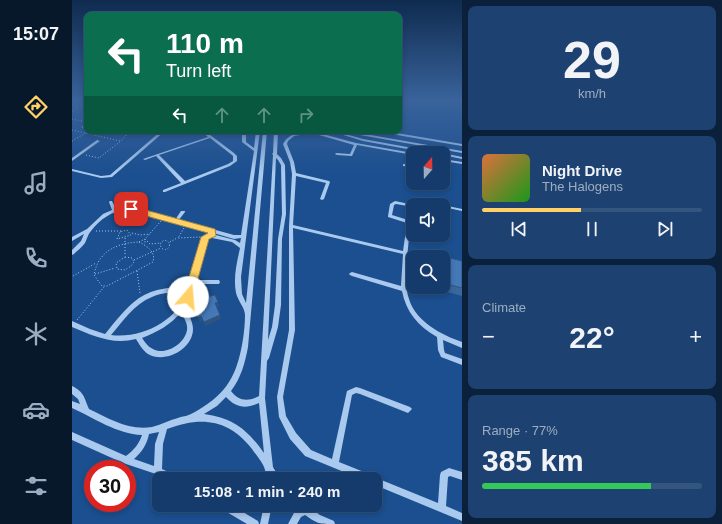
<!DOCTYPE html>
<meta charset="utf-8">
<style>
:root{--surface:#143b6b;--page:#1d4271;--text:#f1f3f6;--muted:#9dadc1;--line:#33557e;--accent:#ffd166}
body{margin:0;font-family:Helvetica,sans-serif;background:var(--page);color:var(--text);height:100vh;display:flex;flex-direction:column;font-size:15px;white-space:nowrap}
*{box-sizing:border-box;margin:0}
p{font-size:13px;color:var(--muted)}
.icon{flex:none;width:22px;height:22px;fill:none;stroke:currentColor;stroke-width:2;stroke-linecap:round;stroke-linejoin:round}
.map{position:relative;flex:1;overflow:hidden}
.drawer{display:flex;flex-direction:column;gap:6px;padding:6px;background:#0b203b;width:260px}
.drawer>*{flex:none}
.banner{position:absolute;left:12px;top:12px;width:318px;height:122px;border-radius:8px;box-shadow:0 2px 6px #0003,0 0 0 1px var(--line);background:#0b6e4f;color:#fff;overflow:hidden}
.needle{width:26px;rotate:20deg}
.tools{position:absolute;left:334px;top:146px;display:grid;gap:8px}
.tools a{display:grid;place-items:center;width:44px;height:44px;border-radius:8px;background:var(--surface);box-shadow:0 2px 6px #0003,0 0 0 1px var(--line);font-size:20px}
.speed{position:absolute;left:12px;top:460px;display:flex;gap:8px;font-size:20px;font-weight:700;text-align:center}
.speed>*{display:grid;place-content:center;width:52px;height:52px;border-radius:50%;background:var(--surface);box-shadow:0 2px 6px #0003,0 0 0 1px var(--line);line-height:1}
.speed .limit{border:6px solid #d22;background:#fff;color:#111}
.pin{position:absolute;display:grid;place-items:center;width:34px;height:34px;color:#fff;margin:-17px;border-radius:8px;box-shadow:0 2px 6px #0006}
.me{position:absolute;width:44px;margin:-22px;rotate:18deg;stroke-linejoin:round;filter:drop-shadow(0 0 3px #0008)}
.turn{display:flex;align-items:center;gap:14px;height:84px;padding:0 16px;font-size:18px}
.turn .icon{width:52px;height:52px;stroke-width:2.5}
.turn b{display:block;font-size:28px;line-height:34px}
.lanes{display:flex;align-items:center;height:38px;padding:0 16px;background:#0003;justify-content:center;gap:20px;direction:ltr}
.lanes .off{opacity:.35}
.big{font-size:30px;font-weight:800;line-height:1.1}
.drawer .card{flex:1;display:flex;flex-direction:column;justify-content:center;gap:6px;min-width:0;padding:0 14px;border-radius:8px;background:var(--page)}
.drawer .dial{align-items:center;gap:0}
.dial b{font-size:52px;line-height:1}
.song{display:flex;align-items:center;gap:12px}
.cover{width:48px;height:48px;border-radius:6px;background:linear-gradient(135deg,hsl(20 70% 55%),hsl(120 70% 35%))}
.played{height:4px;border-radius:2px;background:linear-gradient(90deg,var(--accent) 45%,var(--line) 45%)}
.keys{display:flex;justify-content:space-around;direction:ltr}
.heat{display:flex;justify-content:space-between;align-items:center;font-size:22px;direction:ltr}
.charge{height:6px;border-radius:3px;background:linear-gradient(90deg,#34c759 77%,var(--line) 0)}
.trip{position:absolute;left:80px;top:472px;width:230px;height:40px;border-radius:8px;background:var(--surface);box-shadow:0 2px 6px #0003,0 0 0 1px var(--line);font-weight:800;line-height:40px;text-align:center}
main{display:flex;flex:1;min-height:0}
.tabs{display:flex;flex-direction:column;width:72px;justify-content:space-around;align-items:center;background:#08182b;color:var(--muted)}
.tabs .icon{width:28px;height:28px}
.tabs .active{color:var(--accent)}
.tabs b{font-size:18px;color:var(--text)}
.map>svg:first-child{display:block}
</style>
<main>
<nav class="tabs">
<b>15:07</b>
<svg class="icon active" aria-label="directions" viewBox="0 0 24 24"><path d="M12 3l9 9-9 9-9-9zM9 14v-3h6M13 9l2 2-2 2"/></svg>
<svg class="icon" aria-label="music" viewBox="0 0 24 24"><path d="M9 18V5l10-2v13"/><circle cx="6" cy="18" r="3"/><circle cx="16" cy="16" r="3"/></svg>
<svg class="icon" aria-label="phone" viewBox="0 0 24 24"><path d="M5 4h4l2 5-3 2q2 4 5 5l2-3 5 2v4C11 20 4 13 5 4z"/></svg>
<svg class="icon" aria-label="climate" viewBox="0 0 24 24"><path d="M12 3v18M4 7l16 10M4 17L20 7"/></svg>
<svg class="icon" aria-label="car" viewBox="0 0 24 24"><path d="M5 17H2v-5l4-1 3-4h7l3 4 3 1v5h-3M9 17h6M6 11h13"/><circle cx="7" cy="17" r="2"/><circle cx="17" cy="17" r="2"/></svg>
<svg class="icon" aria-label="filters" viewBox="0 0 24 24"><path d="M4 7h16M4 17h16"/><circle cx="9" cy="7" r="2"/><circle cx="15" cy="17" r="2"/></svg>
</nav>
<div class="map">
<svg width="390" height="524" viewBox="0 0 390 524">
<rect width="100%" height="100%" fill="#1b4f8f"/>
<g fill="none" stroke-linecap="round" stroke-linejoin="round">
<g stroke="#a9c9ee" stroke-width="1" stroke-dasharray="1 2" stroke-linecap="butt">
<path d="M0,111L15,103"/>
<path d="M0,119L15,122"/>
<path d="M9,121L15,117"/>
<path d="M14,129L9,127L15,125"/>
<path d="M0,130L48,141"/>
<path d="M14,131L15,128"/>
<path d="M24,131H26"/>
<path d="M0,141L17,131"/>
<path d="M14,155L27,158L49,141L58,131"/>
<path d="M89,221L73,239L78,244L89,243"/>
<path d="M112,228L106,238L129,237"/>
<path d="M55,230L59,235L45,239L48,232Z"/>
<path d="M24,231H49"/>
<path d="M60,233L68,235L78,234"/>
<path d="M53,238V256"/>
<circle cx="93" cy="245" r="4.5"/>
<path d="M67,242C75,246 84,252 81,262L35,286H30L22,275C26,251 45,243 67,242Z"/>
<path d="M67,242L73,239V243"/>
<path d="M98,242L105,238"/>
<path d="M53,257L60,258L62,262L59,266L53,270L45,269L44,263Z"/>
<path d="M62,260L89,248"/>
<path d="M65,271L68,293"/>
<path d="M23,274L43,268"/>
<path d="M1,276L24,263"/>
<path d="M5,320L32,287"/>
</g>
<g fill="#a9c9ee" fill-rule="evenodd">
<path d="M3,100H5L0,103V101Z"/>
<path d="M89,131H93L40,177L29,178L0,171V169L29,176L38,175Z"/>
<path d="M129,131H133L162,153L165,156V161L158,166L93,192H91V190L109,183L84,156L73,160L71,159L136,137ZM138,138L160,155L161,156V161L156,164L113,181L87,155Z"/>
<path d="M170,131H174V142L182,148L184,131H188L169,277L170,294L174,303L191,131H195L176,347C173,363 169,378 159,391C166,401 176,402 187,396L201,155L200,154L201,153L202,131H206L205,154L209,158L213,165L214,214L210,239L209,305L206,327L197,358L195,361L193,398L201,467L208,479H194C194,476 194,473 193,470C192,464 184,455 180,449C157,419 129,416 95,429L91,444L90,469L105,476L106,479H94L84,474L51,463L0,440V432L54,456C62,450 67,444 70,435C45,434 22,418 0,408V401L8,404L6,399L0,394V386C12,392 12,397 17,409C36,418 57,431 80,427C89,425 97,420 106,418C108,417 112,416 114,416C120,414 126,410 131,407C158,390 166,370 171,339C172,332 173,323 173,315C173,308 166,301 164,293C161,278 165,262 168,248L160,242L140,238L138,236L140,234L163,240L168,243L169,238L162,239L138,232V231L140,229L162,235H169L182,151L170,142ZM204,158L206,160L209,165L210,214L206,239L203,305L200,327L196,340ZM154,397C164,408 174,409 187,403L192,453C175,429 161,418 132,414L145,406ZM87,432L83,444L82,466L62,459C70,452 75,444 77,434Z"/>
<path d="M240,131L284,143L341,153V155L285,145L280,156L265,155L263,154L264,153L278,154L282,145L240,133L222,136L216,141L215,144L222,162L224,173L257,181L258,182L252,199L250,200L248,199L254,183L224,176L221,225L331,251L335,223L316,217V216L318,204L323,201L342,205H341V207L324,204L322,205L320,215L336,220L339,212H341C341,220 338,227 337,236C336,254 331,282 337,299C344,322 370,335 390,342V348L371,340L372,350L373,353L390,359V365L369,357L366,350L365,337C346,326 334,312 330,291L280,276L278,275L277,274L278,273L280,272L329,286L331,254L221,228L223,330L211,397L214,416L224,433L239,450L260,459L275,391L284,387L288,388L338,407L340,409L336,413L288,394L284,393L280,395L267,462L302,476V477L366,503L368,475L369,472L377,468L390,472V480L378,476L376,477L374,506L390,513V521L303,485V479H289L233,456L218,439L207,417L205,397L217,330V226L220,174L218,162L211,144C218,132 228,133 240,131Z"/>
<path d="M258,131H263L291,139L363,152L365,153H357L291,141Z"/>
<path d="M269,131H276L390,151V153L271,132Z"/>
<path d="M305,131H313L390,144V146L307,132Z"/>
<path d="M25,140L28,141L0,161V158Z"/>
<path d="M371,153L390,157V159L371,155Z"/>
<path d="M371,159L390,162V164L378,162V182L376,183L374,182V162L371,161Z"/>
<path d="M331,164L341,165V167L331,166Z"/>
<path d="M38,201H40L44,209L54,207L103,220L109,211H113V212L106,221L136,229V230L134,232L54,209C39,212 28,219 19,231C16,234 15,239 13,243C10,247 5,251 2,254L0,255V250L9,241L12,234L0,241V237L15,229L31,214L40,210L37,202Z"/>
<path d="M370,205H371L390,209V211L371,207V205Z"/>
<path d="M134,235L136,237L125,280H147L148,282L147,284H124L120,296L113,308C116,314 121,321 121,329C121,349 93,364 76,354C71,351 67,344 64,339C41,345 21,336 0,327V321L18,329L33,334C43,322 54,307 67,298C82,288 101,287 118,286L119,283L118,282L120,280L122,275L132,237ZM117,291C105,320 71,339 39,335C51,321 62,304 80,297C91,292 104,292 117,291ZM109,312C112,318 116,324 115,330C113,344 93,356 81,349C76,347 73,342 70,338C85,332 99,325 109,312Z"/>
<path d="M147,505H159L186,521L187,524H175L148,508Z"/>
<path d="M192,505H200L196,524H188Z"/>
<path d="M222,505H233L248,515L262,521L263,524C247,524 246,524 233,515L229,517L225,524H216L223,511L225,509L223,508Z"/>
</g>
</g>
<g fill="#3a679d">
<path d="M371,257L390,261V296L357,287H371Z"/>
<path d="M341,261V283L339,282L340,263Z"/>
</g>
<g fill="#305480">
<path d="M146,302L147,306L144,308L143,303Z"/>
<path d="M148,315L149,319L133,326L132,322Z"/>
<path d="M129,316L131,320L128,322L126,318Z"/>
</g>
<g fill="#4478b7" stroke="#305480">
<path d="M354,252L390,261V288L371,283V257H344Z"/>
<path d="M134,295L135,297L143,295L146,302L143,303L148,315L132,322L129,316L126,318L124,312L126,311L122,300Z"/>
</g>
<linearGradient id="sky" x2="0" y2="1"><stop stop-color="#0f2b4f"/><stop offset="0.58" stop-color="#39639b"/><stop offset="1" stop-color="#39639b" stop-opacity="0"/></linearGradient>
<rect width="390" height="173" fill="url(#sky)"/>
<path fill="#ffd166" stroke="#a68842" d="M59,206L143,229L144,236L137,239L120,300L116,301L111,297L129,237L136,233L56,211L55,209Z"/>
</svg>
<div class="tools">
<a><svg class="needle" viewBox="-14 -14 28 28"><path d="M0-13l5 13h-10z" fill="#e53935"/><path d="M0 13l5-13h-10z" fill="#9dadc1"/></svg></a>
<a><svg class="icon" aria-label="sound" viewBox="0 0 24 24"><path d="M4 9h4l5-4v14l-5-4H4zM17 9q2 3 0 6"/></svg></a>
<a><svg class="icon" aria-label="search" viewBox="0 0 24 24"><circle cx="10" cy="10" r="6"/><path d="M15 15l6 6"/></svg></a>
</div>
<div class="speed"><div class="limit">30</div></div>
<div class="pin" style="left:59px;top:209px;background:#d93025"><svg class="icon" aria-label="arrive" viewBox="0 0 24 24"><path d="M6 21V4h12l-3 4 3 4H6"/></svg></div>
<svg class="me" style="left:116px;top:297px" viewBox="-20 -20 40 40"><circle r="19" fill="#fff"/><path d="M0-13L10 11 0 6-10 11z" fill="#ffd166"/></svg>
<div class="trip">15:08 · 1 min · 240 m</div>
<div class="banner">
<div class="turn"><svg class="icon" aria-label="left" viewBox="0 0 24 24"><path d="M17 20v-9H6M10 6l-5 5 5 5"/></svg><div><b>110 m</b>Turn left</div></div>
<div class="lanes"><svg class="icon" aria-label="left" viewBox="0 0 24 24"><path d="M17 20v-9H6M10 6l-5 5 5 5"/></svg><svg class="icon off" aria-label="ahead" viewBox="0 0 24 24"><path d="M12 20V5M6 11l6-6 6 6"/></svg><svg class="icon off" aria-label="ahead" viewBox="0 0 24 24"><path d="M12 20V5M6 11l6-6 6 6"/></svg><svg class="icon off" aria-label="right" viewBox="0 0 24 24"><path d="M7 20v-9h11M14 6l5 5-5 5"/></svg></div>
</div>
</div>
<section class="drawer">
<div class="card dial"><b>29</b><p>km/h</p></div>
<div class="card">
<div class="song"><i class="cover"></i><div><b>Night Drive</b><p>The Halogens</p></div></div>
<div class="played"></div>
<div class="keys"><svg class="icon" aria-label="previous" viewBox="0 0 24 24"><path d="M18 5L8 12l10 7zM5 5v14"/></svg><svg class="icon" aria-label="pause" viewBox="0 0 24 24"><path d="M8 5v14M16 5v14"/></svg><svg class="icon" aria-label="next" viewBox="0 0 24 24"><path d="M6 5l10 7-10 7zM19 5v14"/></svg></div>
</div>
<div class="card"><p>Climate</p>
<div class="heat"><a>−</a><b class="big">22°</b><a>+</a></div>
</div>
<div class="card"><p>Range · 77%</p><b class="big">385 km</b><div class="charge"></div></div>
</section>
</main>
